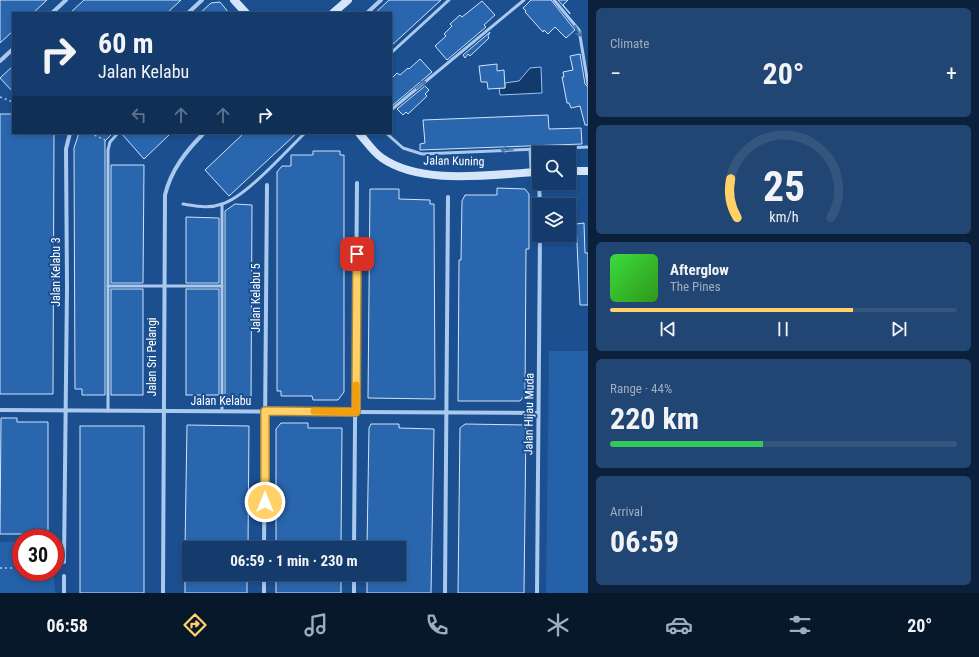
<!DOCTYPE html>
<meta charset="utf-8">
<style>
:root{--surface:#143b6b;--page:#214673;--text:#f1f3f6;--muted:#9dadc1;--line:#33557e;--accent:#ffd166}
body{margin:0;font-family:"Roboto Condensed",sans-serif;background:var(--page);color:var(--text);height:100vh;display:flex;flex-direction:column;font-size:15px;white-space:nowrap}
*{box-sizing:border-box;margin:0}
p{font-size:13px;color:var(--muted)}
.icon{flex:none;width:22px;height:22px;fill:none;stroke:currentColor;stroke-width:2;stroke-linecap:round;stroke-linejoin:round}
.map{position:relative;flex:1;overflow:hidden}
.side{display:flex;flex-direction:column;gap:8px;padding:8px;background:#0b203b;width:391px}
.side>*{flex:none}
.top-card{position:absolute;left:12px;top:12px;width:380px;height:122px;border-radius:0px;box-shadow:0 2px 6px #0003,0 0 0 1px var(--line);background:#143b6b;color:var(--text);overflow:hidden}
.controls{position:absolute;left:532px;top:146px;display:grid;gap:8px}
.controls a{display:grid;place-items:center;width:44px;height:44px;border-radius:0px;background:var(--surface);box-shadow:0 2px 6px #0003,0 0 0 1px var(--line);font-size:20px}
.speed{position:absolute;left:12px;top:529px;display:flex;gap:8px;font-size:20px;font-weight:700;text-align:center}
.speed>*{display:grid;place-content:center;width:52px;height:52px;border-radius:50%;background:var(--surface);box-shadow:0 2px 6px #0003,0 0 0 1px var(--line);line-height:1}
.speed .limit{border:6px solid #d22;background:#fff;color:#111}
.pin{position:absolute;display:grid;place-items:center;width:34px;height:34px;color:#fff;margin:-17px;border-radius:8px;box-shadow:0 2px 6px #0006}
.me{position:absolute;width:44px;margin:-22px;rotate:0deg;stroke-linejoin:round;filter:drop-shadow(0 0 3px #0008)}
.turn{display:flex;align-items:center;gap:14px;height:84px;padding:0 20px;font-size:18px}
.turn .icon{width:52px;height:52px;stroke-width:2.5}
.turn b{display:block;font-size:28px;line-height:34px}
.lanes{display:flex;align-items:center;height:38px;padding:0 20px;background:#0003;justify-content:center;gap:20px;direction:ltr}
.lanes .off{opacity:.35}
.big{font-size:30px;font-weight:700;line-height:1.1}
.side .widget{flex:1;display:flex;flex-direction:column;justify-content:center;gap:6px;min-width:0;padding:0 14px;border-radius:6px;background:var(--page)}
.side .dial{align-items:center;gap:0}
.dial svg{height:104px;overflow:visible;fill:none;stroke:var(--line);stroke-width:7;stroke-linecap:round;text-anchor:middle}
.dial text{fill:var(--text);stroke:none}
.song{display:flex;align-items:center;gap:12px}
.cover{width:48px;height:48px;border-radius:6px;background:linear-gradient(135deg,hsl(120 70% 55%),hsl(110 70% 35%))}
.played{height:4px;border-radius:2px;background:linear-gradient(90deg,var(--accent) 70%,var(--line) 70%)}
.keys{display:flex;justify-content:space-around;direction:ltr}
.heat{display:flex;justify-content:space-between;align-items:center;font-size:22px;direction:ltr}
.charge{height:6px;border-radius:3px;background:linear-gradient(90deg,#34c759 44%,var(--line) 0)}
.trip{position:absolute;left:182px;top:541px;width:224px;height:40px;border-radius:0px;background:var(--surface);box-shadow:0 2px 6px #0003,0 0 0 1px var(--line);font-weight:700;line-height:40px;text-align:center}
.dock{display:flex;height:64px;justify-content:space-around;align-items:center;background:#08182b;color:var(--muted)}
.dock .icon{width:28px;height:28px}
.dock .current{color:var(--accent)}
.dock b{font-size:18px;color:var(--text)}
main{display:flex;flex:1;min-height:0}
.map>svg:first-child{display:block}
</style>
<main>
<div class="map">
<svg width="588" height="593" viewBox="0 0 588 593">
<rect width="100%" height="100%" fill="#1b4f8f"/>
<g fill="#2461a8">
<path d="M549,351H588V593H546Z"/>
<path d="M0,542H21V572H54L55,593H0Z"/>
</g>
<path fill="#123a6d" stroke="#9cc4f0" d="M541,67L542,93L500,95L499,88H505V83L519,81L530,68Z"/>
<g fill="#2a66ad" stroke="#cfe3fa">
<path d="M0,0H47L33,13H13V31L0,43Z"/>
<path d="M84,0H181L167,13H70Z"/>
<path d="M389,0H441L391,46V13H375Z"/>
<path d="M531,0H551L575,30L566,38L555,27L548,34L544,30L543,32L525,12L526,11L523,8Z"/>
<path d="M558,0H568L563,5L570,13V14Z"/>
<path d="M482,1L495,15L484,25L486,27L447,60L435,46L446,36L444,34L452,26L450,24L460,15L462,17Z"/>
<path d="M220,2L229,13H200L211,3Z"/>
<path d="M490,32L488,36L489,38L470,56L468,54L465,58L463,55Z"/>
<path d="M580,54L585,84L588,87V125H585L580,106L571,108L569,103H567L562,77H564L563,72L573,70L570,56Z"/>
<path d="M420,59L432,72L393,105L391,103V79L397,73L400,75L408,68L409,69Z"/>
<path d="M497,64V71L504,70L505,88L488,89L487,82H481L479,66Z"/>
<path d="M13,66V92L0,78Z"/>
<path d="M425,86L429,90L425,94L427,96L408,114L406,112L403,115L397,109Z"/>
<path d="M0,114H13V133H54L53,394H0Z"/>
<path d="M548,115L549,129L581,128L582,144L420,150V144L425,143L423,120Z"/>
<path d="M79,133H113L105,141V395H82V389H75L74,148Z"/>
<path d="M121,133H171L144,159Z"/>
<path d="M244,133H297L229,196L205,170Z"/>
<path d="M313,151H340V155H344V392L338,400H313L312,396H281V391H277V172L282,166H291V155H313Z"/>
<path d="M111,165H144L143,283H111Z"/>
<path d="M497,188L525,189L529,194V249H526L525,395L520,401H458L459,260H461L462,201L465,195H497Z"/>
<path d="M370,189H399V199L430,200V204H434L435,399L368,398Z"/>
<path d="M235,204L252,205L251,404L225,403V211Z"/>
<path d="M186,217L219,218V283H186Z"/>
<path d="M584,223L585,253H588V305H580L576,224Z"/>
<rect x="111" y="289" width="32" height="106"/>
<rect x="186" y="289" width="33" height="106"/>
<path d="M1,418H17V422H48V534H0Z"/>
<path d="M281,423H308V428H342L341,548H276V429Z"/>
<path d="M371,424H399V428L434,429L431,593H367V574H401L402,548H367L369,428Z"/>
<path d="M465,424L526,425L524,593H458L460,428Z"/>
<path d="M187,425L249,426L248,548H185Z"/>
<rect x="80" y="426" width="64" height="167"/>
<rect x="185" y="574" width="62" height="19"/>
<path d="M276,574L341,575V593H276Z"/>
</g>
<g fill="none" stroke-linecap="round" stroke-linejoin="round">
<g stroke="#a9c9ee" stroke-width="1.5" stroke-dasharray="2 3" stroke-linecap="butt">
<path d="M0,97L13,102"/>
<path d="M90,133L105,140"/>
<path d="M0,568H21"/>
<path d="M55,568H61"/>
</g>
<g stroke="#a9c9ee" stroke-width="3">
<path d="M554,0L579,30L588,84"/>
<path d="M391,53L449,0"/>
<path d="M391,110L524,0"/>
<path d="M386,133L403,148L422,154L588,147"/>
<path d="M530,149L531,171"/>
<path d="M183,204C196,206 209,209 222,204C246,197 285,152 305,133"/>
<path d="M108,286H222"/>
<path d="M222,410V204"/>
<path d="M108,411V150L110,142L118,133"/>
</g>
<g stroke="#a9c9ee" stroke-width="4">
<path d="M52,13L66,0"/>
<path d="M188,13L202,0"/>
<path d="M367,13L381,0"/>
<path d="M0,61L13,49"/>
<path d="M539,183L540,205"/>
<path d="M0,410L538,413"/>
<path d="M264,548L267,185"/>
<path d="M354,548L357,183"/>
<path d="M64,562L67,287L66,149L70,133"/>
<path d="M64,593V576"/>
<path d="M163,593L165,195C171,170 186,151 204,133"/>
<path d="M264,593V574"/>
<path d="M354,593V574"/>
<path d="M445,593L448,197"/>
<path d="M537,593L540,235"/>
</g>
<g stroke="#d6e6fa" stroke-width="8">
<path d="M234,0L246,13"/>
<path d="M333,13L348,0"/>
<path d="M359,133C366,141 373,152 382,158C422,186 492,174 539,172"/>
<path d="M569,171H588"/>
</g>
</g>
<defs><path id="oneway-shaft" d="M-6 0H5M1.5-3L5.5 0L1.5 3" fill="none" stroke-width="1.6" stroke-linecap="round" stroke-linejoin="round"/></defs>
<g stroke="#4674ac">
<use href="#oneway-shaft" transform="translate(578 31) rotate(62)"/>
<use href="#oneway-shaft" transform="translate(421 85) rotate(-40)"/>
<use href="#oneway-shaft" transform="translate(507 150) rotate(177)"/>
</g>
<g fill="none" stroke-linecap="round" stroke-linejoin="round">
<defs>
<path id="route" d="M265,502V411L356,412L357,254"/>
</defs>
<use href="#route" stroke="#a68842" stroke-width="10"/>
<use href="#route" stroke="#ffd166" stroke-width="7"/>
<path stroke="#f59e0b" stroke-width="7" d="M314,411L356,412V385"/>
</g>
<g text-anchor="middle" stroke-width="4" stroke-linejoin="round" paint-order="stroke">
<g font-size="12" fill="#fff" stroke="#1b4f8f">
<text transform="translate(454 161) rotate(1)" y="4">Jalan Kuning</text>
<text transform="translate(56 272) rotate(-90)" y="4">Jalan Kelabu 3</text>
<text transform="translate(256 298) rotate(-90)" y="4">Jalan Kelabu 5</text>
<text transform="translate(152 357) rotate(-90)" y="4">Jalan Sri Pelangi</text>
<text x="221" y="405">Jalan Kelabu</text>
<text transform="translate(529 414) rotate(-89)" y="4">Jalan Hijau Muda</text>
</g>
</g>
</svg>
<div class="controls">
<a><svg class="icon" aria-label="search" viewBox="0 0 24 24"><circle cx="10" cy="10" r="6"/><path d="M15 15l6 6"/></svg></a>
<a><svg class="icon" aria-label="layers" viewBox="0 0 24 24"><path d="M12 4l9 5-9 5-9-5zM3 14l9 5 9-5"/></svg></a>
</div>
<div class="speed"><div class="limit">30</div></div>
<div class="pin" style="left:357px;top:254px;background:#d93025"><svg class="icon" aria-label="arrive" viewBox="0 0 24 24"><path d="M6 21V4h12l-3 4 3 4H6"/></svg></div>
<svg class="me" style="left:265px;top:502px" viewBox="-20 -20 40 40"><circle r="17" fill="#ffd166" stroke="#fff" stroke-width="3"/><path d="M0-11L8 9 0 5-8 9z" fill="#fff"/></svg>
<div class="trip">06:59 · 1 min · 230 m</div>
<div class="top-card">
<div class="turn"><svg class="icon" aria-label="right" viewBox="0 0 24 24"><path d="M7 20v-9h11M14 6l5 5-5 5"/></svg><div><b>60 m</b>Jalan Kelabu</div></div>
<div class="lanes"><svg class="icon off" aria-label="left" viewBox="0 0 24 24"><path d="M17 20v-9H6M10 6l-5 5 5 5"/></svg><svg class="icon off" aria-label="ahead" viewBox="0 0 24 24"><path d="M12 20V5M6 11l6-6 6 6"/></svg><svg class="icon off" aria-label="ahead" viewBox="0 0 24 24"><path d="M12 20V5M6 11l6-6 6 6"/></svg><svg class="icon" aria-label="right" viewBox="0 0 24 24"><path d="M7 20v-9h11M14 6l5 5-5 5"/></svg></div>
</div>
</div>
<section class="side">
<div class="widget"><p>Climate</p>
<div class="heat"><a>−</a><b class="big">20°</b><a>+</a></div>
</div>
<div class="widget dial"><svg viewBox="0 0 100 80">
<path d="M14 69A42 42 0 1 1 86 69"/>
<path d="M14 69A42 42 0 0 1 9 39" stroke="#ffd166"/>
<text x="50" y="56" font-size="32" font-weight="700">25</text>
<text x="50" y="72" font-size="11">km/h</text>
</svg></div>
<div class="widget">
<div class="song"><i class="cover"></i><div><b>Afterglow</b><p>The Pines</p></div></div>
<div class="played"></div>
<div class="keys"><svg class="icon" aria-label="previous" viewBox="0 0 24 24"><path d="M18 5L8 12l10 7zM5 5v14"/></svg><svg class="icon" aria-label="pause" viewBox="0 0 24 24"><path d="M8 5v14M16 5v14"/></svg><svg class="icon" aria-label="next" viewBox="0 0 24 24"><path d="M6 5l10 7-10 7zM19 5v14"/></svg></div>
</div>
<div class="widget"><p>Range · 44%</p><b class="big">220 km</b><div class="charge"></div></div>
<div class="widget"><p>Arrival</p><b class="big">06:59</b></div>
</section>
</main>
<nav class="dock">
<b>06:58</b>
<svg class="icon current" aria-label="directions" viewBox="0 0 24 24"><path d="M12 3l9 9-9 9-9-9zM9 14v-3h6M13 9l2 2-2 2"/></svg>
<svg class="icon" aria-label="music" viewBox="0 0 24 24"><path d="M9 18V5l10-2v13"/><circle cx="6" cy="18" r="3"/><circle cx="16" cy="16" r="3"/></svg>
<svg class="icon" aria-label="phone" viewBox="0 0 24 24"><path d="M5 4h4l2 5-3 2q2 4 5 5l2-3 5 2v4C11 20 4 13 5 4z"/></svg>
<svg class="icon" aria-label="climate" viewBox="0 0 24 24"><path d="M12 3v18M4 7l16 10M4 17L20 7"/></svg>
<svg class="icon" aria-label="car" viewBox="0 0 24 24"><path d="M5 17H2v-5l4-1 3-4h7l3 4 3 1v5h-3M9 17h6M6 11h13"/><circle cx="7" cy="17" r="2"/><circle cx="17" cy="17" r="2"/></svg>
<svg class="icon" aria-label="filters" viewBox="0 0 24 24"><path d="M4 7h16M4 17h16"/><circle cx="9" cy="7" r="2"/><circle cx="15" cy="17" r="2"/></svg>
<b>20°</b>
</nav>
